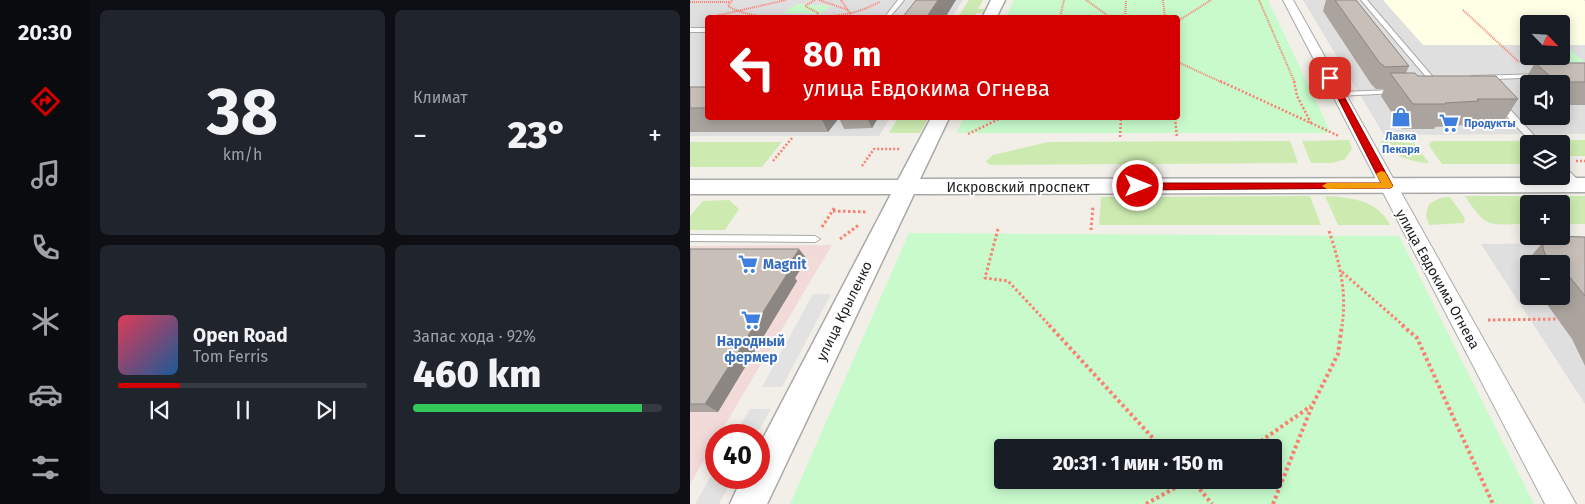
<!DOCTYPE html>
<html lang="ru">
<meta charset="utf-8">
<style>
:root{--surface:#171b24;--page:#20242c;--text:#f1f3f6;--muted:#9ea1a6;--line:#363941;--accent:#d40000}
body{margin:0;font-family:"Fira Sans",sans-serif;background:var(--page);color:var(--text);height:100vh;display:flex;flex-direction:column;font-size:19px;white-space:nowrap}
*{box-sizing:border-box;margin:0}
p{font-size:16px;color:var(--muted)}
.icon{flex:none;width:28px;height:28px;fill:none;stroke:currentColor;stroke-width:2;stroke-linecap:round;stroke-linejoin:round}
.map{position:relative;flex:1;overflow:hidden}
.drawer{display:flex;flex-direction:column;gap:10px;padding:10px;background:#0d0f14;width:600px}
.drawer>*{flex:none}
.banner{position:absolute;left:15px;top:15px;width:475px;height:105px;border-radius:5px;box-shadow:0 2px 12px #0003;background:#d40000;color:#fff;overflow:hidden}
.needle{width:32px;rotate:115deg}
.tools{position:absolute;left:830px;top:15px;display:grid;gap:10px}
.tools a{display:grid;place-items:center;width:50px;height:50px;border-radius:5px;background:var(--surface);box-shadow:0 2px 12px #0003;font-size:25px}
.speed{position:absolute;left:15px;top:424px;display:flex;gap:10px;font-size:25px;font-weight:700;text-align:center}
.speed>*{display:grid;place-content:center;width:65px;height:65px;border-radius:50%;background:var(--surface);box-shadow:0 2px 12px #0003;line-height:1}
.speed .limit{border:8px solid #d22;background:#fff;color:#111}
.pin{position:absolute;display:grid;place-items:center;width:42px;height:42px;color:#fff;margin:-21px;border-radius:10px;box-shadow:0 2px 8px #0006}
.me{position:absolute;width:55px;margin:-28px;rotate:90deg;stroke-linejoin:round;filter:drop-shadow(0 0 4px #0008)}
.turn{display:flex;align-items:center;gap:18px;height:105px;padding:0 15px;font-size:22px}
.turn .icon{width:65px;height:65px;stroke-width:2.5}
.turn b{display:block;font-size:35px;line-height:42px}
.big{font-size:38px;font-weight:800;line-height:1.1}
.drawer .widget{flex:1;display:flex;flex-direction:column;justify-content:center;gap:8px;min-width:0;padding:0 18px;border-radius:8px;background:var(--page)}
.drawer .dial{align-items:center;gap:0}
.dial b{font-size:65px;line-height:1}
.song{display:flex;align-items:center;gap:15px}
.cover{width:60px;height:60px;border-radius:8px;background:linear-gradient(135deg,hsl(350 70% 55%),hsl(210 70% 35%))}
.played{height:5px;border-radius:2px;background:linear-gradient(90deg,var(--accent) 25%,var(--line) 25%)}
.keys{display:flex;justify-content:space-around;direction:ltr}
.heat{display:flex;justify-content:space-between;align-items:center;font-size:28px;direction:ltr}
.charge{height:8px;border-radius:4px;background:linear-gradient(90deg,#34c759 92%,var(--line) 0)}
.drawer .tiles{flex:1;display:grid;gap:10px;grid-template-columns:repeat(2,1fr)}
.trip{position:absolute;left:304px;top:439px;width:288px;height:50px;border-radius:5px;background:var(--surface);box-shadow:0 2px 12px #0003;font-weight:800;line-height:50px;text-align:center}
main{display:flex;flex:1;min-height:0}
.dock{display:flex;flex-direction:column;width:90px;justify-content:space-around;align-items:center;background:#090b0e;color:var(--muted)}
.dock .icon{width:35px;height:35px}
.dock .selected{color:var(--accent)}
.dock b{font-size:22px;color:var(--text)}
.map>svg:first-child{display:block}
</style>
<main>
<nav class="dock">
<b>20:30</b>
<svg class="icon selected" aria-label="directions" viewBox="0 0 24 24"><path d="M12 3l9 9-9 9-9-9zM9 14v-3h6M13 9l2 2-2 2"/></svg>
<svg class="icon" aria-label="music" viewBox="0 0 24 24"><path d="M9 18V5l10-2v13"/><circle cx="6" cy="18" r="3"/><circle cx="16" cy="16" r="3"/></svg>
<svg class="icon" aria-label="phone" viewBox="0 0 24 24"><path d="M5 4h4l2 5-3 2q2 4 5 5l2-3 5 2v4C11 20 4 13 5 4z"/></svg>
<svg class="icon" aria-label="climate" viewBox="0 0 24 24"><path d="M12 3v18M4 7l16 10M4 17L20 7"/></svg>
<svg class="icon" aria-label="car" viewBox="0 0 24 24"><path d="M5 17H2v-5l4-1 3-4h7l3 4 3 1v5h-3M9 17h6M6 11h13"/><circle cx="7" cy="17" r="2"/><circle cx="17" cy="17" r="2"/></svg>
<svg class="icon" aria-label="filters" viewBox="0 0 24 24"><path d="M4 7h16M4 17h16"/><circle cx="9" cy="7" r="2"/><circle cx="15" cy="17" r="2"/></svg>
</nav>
<section class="drawer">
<div class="tiles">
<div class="widget dial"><b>38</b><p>km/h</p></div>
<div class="widget"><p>Климат</p>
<div class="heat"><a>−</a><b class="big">23°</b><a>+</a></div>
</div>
<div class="widget">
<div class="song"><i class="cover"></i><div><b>Open Road</b><p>Tom Ferris</p></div></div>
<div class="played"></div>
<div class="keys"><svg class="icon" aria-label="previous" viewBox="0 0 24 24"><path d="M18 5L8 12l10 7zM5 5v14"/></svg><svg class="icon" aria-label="pause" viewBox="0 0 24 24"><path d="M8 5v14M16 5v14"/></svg><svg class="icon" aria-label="next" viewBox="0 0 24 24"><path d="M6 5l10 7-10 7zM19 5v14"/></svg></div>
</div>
<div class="widget"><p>Запас хода · 92%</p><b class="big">460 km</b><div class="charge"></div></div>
</div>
</section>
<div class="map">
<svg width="895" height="504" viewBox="0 0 895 504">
<rect width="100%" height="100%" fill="#f2efe9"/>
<g fill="#e0dfdf" fill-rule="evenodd">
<path d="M0,0H273L262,17L18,18V118H200L189,136H0Z"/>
<path d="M613,0H895V134L694,135ZM839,24H871V56H839ZM839,84H871V116H839Z"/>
<path d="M895,243V404L791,244ZM839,264H871V296H839Z"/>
</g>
<path fill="#f2dad9" d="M142,245L29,435H26V440L0,484V246Z"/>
<path fill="#ffffe5" d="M693,0H893L895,1V45H871V24H839V45H733Z"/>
<g fill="#cdebb0">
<path d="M279,0H293L288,9H295L293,13H286L284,17H268Z"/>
<path d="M208,118H238L230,133H199Z"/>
<path d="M659,140L662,149L655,159L643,163H621L612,141Z"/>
<path d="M866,140H895V156H881Z"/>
<path d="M600,141L608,163L300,165L296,161L303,155L358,142Z"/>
<path d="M690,141L724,143L739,163C720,162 702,156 690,141Z"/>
<path d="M744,141H839L841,144H839V164H752L739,146L740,142Z"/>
<path d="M0,142H92L72,167H0Z"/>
<path d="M620,196L631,225H409L411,197Z"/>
<path d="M635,196C660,197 688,200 700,225H648Z"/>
<path d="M775,196H895V224H871V204H839V224C799,224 798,231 775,196Z"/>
<path d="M760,197L775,218L774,223L739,225L736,215L739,204L750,198Z"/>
<path d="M39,200L49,209L35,230H0V216L13,201Z"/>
</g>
<g fill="#c8facc" fill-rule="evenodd">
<path d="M324,0H578L641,133H267L273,118H488V18L316,17Z"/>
<path d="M107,4L141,6L130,14L93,13Z"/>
<path d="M871,48H878L895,62H848L841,56H871Z"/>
<path d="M219,233L709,236L844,504H100ZM312,448H582V480H312Z"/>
</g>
<g fill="#e2e2e2">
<path d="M123,294H141L92,387H72Z"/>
<path d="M60,409H81L66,435H44Z"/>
<path d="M26,467V478H43L29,504H5Z"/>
</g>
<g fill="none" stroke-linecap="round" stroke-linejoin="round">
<defs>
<g id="service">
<path d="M208,0H214L199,18H194Z"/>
<path d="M671,0H677L743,77L747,84L744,89H740L739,88L741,84L738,79Z"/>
<rect x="0" y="28" width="18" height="4"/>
<path d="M850,74L853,76L852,77L782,80L779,78L782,76Z"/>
<path d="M705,90L708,92L707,93L648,96L644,94L648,92Z"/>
<path d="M808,103H814L852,144H843L808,107Z"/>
<path d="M871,165L874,166L891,183L892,185L891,187H885L871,173Z"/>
<path d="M0,235L125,236L130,239L125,242L0,241Z"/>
</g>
<path id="minor" d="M593,0H603L886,504H855Z"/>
<g id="tertiary">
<path d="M301,0H315L306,18H292Z"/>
<path d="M241,118H259L230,179L895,178V192L224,194L77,504H40L52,478H69V446L201,194H0V180H208Z"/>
</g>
</defs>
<use href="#service" stroke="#a9a9a9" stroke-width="2"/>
<use href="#minor" stroke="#a9a9a9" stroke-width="2"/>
<use href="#tertiary" stroke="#a9a9a9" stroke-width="3"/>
<g stroke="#fa8072" stroke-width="2" stroke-dasharray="1 1" stroke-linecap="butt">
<path d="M42,0L38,6C64,23 130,19 161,13C171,11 181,6 190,2"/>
<path d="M125,0L115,6L128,13L127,15"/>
<path d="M129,0L158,10"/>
<path d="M151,0L163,18"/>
<path d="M396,0L421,18"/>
<path d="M473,0L475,18"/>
<path d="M569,0L605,83"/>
<path d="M0,2H39"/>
<path d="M773,10L829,62"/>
<path d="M21,17L96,0"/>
<path d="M370,18L374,0"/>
<path d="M435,18L436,0"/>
<path d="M488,21L521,0"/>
<path d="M488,62L533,83"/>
</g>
<g stroke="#fa8072" stroke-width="2.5" stroke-dasharray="2 2" stroke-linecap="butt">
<path d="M530,81L649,136"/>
<path d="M604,81L607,96L621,123"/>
<path d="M485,118L487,137"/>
<path d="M278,134L311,118"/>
<path d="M430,137L431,118"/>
<path d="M83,161L102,138"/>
<path d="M886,161H895"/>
<path d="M172,166L184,149H210"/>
</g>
<g stroke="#fa8072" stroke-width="3" stroke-dasharray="2.5 2.5" stroke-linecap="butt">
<path d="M143,211L178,212"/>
<path d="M132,227L145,207"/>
<path d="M308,229L295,278L318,281L360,326"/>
<path d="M401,230L403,206"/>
<path d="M639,231C650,264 657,292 652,326"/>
<path d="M150,239L170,224"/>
<path d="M652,272L714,326"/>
<path d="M798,320L867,319"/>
</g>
<g stroke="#fa8072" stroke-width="4" stroke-dasharray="3 3" stroke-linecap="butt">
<path d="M359,325L472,448"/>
<path d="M712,325L727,338L803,504"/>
<path d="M561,448L621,406"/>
<path d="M502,480L522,504"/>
<path d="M456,504L499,480"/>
<path d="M583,504L622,406L648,354L652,325"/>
</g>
<use href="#service" fill="#fff" fill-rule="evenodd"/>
<use href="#minor" fill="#fff" fill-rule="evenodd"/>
<use href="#tertiary" fill="#fff" fill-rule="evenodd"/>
</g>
<g fill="#aba49e">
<path d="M636,0H666L719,66L716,73L728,76L828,99L813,123H777L776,125L745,127L744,129H712L691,96L694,89H686L681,84L633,11Z"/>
<path d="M845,63H895V105H871V84H839V93L831,86Z"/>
<path d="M0,87H18V118H188L182,128L154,129L149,118L138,132H0Z"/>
<path d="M895,237V366L882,339L851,296H871V264H839V286L835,283L831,274L832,267L853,242Z"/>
<path d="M0,249L117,259L105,278L107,281L28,412H0Z"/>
</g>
<g fill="#8b8681">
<path d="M248,0H266L255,18H236Z"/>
<path d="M131,118H149L138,132Z"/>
<path d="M177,118H188L182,128Z"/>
<path d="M109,249L117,259L105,278L107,281L28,412L15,404L95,271Z"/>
</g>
<g fill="#c7bfb8" stroke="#8b8681">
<path d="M226,0H248L236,18H212Z"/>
<path d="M645,0H666L719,66L695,67L689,62Z"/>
<path d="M845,63H895V82H867Z"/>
<path d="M700,73H725L728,76H806L828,99H787L789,101L755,103L756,104H723Z"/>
<rect x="0" y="87" width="18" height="21"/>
<path d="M866,236L895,237V296L875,271L871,268V264H865L857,258L853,249V242L859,238Z"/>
<path d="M0,249H109L95,271H99L15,404H0Z"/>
</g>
<path fill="#d40000" stroke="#8a0000" d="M637,77L644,78L703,186L701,188L448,190L443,186L448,183H691Z"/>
<path fill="#f59e0b" d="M691,171L695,172L703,186L701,188L637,189L632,186L637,183H691L686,174Z"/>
<defs>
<symbol id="shop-bare" viewBox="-9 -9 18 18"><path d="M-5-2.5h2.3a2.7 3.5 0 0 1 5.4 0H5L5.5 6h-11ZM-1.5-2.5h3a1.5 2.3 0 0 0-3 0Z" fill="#3f7fe0" stroke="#fff" stroke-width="2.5" paint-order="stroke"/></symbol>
<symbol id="supermarket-bare" viewBox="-9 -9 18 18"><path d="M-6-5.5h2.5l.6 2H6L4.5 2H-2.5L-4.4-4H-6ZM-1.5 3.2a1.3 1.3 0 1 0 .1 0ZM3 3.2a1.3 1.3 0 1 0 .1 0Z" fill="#3f7fe0" stroke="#fff" stroke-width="2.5" paint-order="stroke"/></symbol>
</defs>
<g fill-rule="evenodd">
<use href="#shop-bare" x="697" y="103" width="28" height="28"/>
<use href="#supermarket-bare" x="745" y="109" width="28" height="28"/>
<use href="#supermarket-bare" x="44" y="250" width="28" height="28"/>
<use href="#supermarket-bare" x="47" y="306" width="28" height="28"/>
</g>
<g text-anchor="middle" stroke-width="4" stroke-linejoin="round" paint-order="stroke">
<g font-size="11" font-weight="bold" fill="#366cbe" stroke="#fff" text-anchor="start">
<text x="774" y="127">Продукты</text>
<text x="711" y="140" text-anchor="middle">Лавка<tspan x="711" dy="13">Пекаря</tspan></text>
</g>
<g font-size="14" fill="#222" stroke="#fff">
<text x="328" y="192">Искровский проспект</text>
<text transform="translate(748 279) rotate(61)" y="5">улица Евдокима Огнева</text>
<text transform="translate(154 311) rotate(-64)" y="5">улица Крыленко</text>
</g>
<g font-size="14" font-weight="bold" fill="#366cbe" stroke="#fff" text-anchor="start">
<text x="73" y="269">Magnit</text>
<text x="61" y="346" text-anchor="middle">Народный<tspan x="61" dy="16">фермер</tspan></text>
</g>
</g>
</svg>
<div class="tools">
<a><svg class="needle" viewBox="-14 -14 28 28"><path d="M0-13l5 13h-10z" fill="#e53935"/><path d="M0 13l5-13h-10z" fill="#9ea1a6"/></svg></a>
<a><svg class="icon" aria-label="sound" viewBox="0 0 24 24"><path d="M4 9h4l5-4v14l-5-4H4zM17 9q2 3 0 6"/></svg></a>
<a><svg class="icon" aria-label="layers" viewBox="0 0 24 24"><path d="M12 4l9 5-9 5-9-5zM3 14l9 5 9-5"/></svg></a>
<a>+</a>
<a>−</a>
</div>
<div class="speed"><div class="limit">40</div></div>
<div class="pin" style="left:640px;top:78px;background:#d93025"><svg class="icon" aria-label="arrive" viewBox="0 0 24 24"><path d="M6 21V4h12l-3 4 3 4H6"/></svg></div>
<svg class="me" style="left:448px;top:186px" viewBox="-20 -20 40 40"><circle r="17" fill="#d40000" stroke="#fff" stroke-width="3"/><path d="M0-11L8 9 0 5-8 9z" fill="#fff"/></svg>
<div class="trip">20:31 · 1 мин · 150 m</div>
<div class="banner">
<div class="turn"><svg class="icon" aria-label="left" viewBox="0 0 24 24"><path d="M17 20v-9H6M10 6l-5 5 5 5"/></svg><div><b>80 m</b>улица Евдокима Огнева</div></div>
</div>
</div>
</main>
